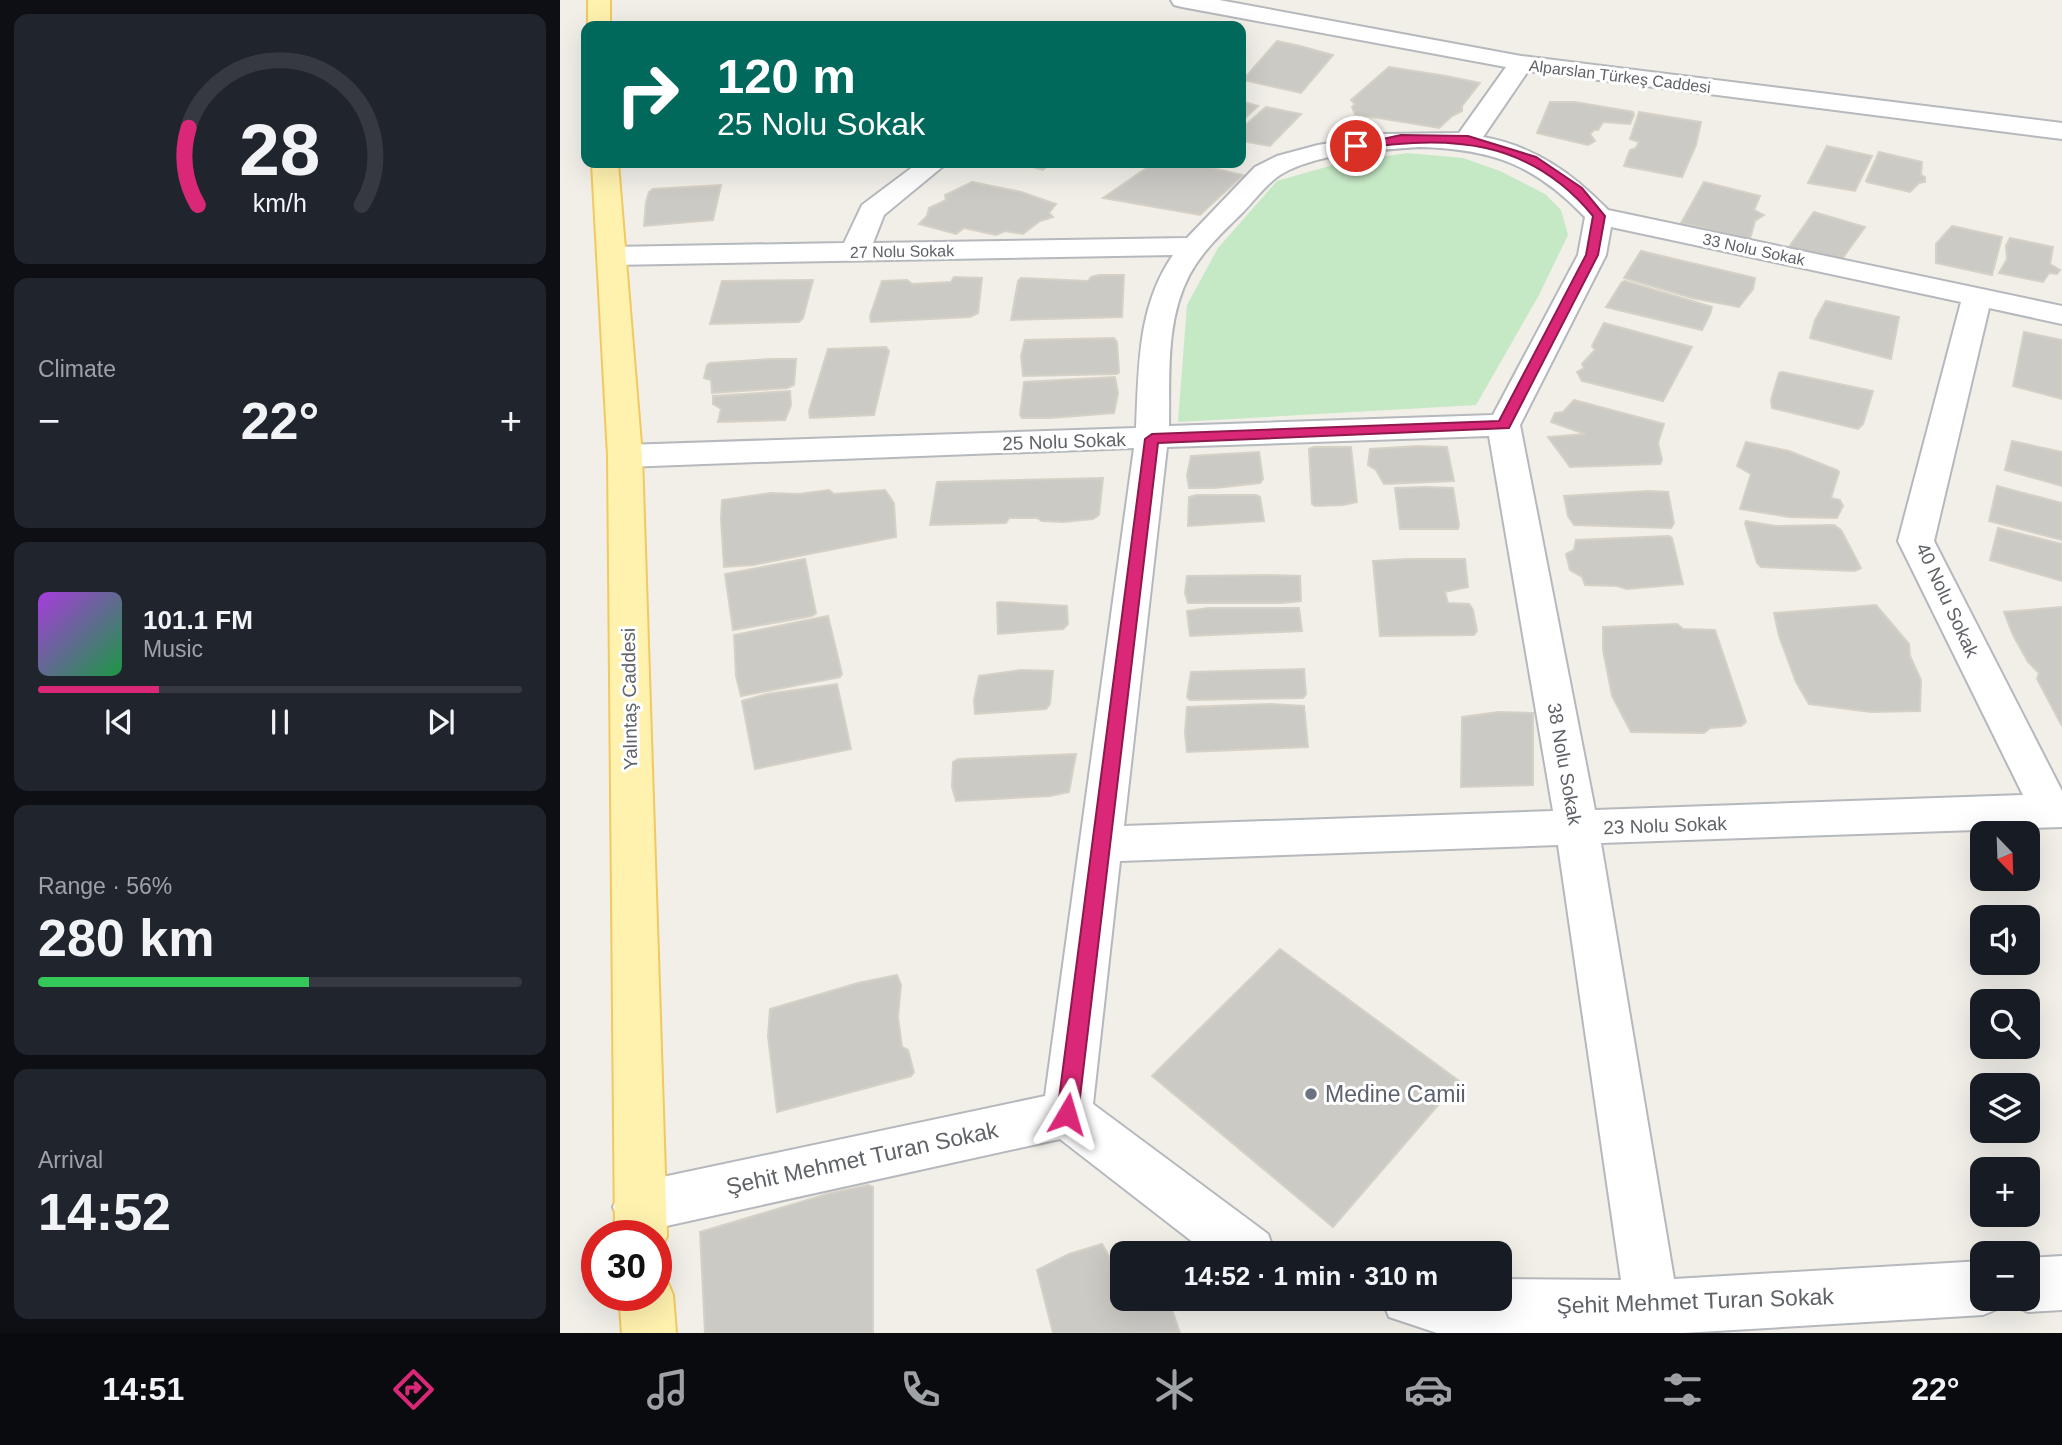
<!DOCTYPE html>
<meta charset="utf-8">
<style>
:root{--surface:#171b24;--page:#20242c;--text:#f1f3f6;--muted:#9ea1a6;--line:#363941;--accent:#db2777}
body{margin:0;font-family:Arial,sans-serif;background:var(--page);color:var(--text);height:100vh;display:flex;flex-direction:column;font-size:26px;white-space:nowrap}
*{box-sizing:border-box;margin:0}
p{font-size:23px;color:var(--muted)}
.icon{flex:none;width:38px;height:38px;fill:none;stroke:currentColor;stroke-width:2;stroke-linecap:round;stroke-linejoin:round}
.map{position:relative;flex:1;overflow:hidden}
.side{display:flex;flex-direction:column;gap:14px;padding:14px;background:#0d0f14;width:560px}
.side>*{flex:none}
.banner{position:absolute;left:21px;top:21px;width:665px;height:147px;border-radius:14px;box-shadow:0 7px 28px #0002;background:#00695c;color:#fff;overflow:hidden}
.needle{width:46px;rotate:157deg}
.controls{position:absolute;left:1410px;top:821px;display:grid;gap:14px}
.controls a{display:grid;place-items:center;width:70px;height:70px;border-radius:14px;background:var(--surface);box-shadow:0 7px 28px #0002;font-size:35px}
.speed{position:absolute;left:21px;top:1220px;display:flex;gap:14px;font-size:35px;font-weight:700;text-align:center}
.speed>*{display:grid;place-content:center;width:91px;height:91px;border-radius:50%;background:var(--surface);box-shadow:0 7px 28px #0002;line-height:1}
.speed .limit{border:10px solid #d22;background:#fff;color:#111}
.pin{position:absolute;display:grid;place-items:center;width:60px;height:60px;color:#fff;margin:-30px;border:4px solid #fff;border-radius:50%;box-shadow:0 2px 7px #0007}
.me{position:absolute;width:77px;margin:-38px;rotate:7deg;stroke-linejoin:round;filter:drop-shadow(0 0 5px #0008)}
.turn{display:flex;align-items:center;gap:24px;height:147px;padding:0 21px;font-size:32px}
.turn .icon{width:91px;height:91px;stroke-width:2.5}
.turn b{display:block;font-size:49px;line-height:60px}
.big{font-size:52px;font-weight:700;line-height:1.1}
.side .tile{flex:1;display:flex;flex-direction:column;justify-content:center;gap:10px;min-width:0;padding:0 24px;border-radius:14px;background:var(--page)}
.side .dial{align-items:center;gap:0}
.dial svg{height:182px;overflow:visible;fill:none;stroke:var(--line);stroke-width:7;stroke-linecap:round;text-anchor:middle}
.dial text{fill:var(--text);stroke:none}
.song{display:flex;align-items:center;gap:21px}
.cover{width:84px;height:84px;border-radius:10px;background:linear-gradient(135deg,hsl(280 70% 55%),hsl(140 70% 35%))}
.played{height:7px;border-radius:4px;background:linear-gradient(90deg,var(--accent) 25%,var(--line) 25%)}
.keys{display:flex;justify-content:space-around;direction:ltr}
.heat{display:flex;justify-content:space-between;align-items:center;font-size:38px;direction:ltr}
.charge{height:10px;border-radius:5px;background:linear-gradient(90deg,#34c759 56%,var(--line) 0)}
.trip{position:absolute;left:550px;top:1241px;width:402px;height:70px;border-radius:14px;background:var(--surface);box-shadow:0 7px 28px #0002;font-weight:700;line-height:70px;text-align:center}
.dock{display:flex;height:112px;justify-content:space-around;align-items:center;background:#090b0e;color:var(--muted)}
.dock .icon{width:49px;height:49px}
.dock .active{color:var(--accent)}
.dock b{font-size:32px;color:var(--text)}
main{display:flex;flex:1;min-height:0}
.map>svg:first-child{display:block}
</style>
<main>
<section class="side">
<div class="tile dial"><svg viewBox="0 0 100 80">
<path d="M14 69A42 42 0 1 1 86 69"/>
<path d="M14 69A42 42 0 0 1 10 35" stroke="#db2777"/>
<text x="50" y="56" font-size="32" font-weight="700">28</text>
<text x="50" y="72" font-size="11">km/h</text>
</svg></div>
<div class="tile"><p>Climate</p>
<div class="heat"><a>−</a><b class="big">22°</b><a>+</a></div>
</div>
<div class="tile">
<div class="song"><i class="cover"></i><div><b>101.1 FM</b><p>Music</p></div></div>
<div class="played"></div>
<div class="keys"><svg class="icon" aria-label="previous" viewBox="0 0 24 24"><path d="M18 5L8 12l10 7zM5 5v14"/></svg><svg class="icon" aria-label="pause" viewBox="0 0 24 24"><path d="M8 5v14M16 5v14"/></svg><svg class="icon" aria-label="next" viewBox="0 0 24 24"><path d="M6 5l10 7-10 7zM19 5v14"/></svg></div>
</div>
<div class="tile"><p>Range · 56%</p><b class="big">280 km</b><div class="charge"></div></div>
<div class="tile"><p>Arrival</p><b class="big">14:52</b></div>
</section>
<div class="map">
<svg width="1502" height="1333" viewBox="0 0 1502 1333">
<rect width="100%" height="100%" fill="#f1efe8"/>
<path fill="#c5e8c5" d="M847,153L903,158L940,171L985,194L1001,210L1008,235L979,295L916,405L618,422L627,305L658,248L717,181L780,163Z"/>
<g fill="#cccac5" stroke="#d6d1c6" stroke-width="2">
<path d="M717,41L740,46L773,55L741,93L683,80Z"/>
<path d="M829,67L886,76L920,83L902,106V111L892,116L879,128L795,114L792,107L795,104L791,100Z"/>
<path d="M681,101L698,106L681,122Z"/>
<path d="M990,102H1015L1073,112L1074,115L1070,124L1043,122L1038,130H1034L1030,134L1035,141L1028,145L977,133Z"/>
<path d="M706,107L741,114L710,146L681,141V129Z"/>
<path d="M1079,112L1141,122L1136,145L1122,177L1064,166L1070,150L1076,148L1079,142L1070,139Z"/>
<path d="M1267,146L1312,156L1295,191L1248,183Z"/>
<path d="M1319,152L1362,162L1361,175L1365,177V182L1359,183L1350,192L1307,182L1306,181Z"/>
<path d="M458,163H490L483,170Z"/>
<path d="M594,163H629L683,175L640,215L543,198Z"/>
<path d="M412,182L461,192L496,204L489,213L493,217L480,221L463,234L445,231L436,235L404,228L396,234L359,224L367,216L369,208L386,200L385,195Z"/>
<path d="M1144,182L1200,196L1194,210L1204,215L1195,221L1190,239L1121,223Z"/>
<path d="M161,185L153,220L84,226L86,202L89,192L93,189Z"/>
<path d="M1254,212L1305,227L1282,259L1275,262L1226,251Z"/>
<path d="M1392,226L1442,237L1432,275L1376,263V244Z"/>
<path d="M1450,238L1493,247L1490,264L1500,270L1497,274L1489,273L1483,282L1439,273L1447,259L1446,246Z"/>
<path d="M1081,251L1195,278L1193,289L1179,307L1132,298L1064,278Z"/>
<path d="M539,275H564L562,317L451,320L458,281L461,278L528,281L531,277Z"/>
<path d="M394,277L422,278L418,313L410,317L311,322L310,316L322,281L347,280L352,284L391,282Z"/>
<path d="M253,280L243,318L239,322L150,324L162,281Z"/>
<path d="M1065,281L1152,307L1150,314L1142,330L1046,307L1062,282Z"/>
<path d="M1266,301L1339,317L1331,359L1250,338L1255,320Z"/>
<path d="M1044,323L1132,347L1103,401L1022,381L1017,372L1024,368L1022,364L1035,350L1032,346Z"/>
<path d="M1464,332L1502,340V399L1453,386Z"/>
<path d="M554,338L557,342L559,372L557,374L463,376L461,356L465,340Z"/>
<path d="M326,347L329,351L314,415L250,418L249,411L268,349Z"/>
<path d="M210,359H236L234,385L227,388L152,393L151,380L144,378L147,365L150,363Z"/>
<path d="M1222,372L1313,391L1303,424L1298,429L1212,408L1211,400L1219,373Z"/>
<path d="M555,377L558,393L554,413L490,418H462L460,415L464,382Z"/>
<path d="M230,391L231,405L225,420L158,422L161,409L153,404V396Z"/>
<path d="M1014,400L1104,424L1098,443L1102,460L1100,464L1010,467L988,437L1025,434L991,422L995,413L1003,412Z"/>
<path d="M1452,441L1502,452V486L1445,470Z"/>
<path d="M1186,442L1229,451L1277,470L1279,472L1271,498L1280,500L1283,506L1277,518L1229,517L1180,509L1191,474L1177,466Z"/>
<path d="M859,446L887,447L894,481L824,484L816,470L808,465L810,449Z"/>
<path d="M754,447H791L797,502L783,505L755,506L752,504L749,449Z"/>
<path d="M699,452L703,479L700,483L655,488H629L627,475L631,456Z"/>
<path d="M543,478L539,515L533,519L503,522L482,521L477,518H449L446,523L370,525L377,482Z"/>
<path d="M1437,486L1502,503V540L1429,521Z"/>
<path d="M866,487L893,488L899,525L898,529H840L835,488Z"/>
<path d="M269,490L274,494L325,490L334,503L336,537L193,565L164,567L161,519L162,500L211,493L239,494Z"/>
<path d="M1088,491L1108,492L1114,523L1111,528L1014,525L1008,516L1004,496Z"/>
<path d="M637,495H696L700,497L704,521L628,526L629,497Z"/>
<path d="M1186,521L1215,526L1274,525L1281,530L1301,568L1295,571L1201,567L1197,563L1185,523Z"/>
<path d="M1438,528L1502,544V581L1430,560Z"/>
<path d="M1109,536L1112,538L1123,584L1067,589L1057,586L1025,585L1022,577L1010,570L1006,554L1014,550L1016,540Z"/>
<path d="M245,559L256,613L252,616L173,630L165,574Z"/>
<path d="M849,559H905L908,587L885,592L888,603L909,604L913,610L917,631L914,635L820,636L813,561Z"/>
<path d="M710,575L740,576L741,601L721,603H628L625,593L627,576Z"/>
<path d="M439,602L507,606L508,624L503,629L438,634L437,603Z"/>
<path d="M1316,605L1349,644L1350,656L1361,680L1360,711L1311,712L1249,704L1236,682L1219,636L1214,613Z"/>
<path d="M1502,607V726L1477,679L1479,673L1468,662L1453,635L1444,612Z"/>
<path d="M648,608H739L742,631L630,636L627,611Z"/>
<path d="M268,616L282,674L280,677L181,696L176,676L174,635Z"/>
<path d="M1117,624L1123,629L1155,630L1186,722L1181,726L1150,728L1144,733L1071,732L1052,696L1043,650V627Z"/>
<path d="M744,669L746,694L743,698L630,700L627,697L631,672Z"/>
<path d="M461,670L493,671L490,704L486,709L415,714L414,700L419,676Z"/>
<path d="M277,684L291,749L195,769L182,701L207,694Z"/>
<path d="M710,704L744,706L748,747L627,752L625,733L627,707Z"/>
<path d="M939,712L973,713V785L901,787L902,717Z"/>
<path d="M516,754L509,792L490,796L396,801L392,787L393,762L398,759Z"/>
<path d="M720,949L899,1081L773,1227L592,1076Z"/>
<path d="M337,975L341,985L338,1017L342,1047L348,1050L354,1072L351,1076L217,1112L208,1036L210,1009L298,983Z"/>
<path d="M308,1185L313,1187V1333H145L140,1232L267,1194Z"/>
<path d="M542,1244L550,1258L562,1257V1298H608L620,1333H493L477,1270L509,1254Z"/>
</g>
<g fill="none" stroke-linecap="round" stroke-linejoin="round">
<defs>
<g id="minor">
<path d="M611,0H659L961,56L1502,123V139L968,71L923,137C974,146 1012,173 1048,210L1502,306V324L1429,308L1374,541L1502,791V827L1041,843L1114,1279L1423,1261V1298H1445L1442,1307L1423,1315L1123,1333H877L829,1317L821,1298H940V1279L1061,1280L998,845L560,861L533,1104L708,1234L715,1253H647L500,1139L79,1232L61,1225L53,1207L61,1189L79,1182L485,1096L574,448L65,467L53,464L48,456L53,448L65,445L576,428C579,367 577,307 613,255L51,265L41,262L37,256L41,250L51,247L284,243L302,205L358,163H387L324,215L313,243L627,238L695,167L717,156L758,145L825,134L899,133L946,67L622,7L614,5ZM860,147C933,149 975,165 1025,217L1018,255L933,415L609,426C610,376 605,320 630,274C643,250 663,232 682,213C697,198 709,179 729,170C768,152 817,150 860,147ZM1051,227L1401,302L1338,541L1463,795L1035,810L960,425L1046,255ZM929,436L993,811L564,826L607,447Z"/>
<path d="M1502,1256V1310L1468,1312L1449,1304L1447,1298H1468V1258Z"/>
</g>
<g id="major">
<rect x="28" y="0" width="22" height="26"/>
<path d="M32,163H58L82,456L107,1236L99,1254L96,1256V1236H55L48,456Z"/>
<path d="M96,1272L105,1276L113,1295L116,1333H62L59,1295H96Z"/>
</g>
</defs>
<use href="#minor" stroke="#b5b8bc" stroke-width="4"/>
<use href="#major" stroke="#f2c960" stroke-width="4"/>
<use href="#minor" fill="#fff" fill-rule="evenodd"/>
<use href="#major" fill="#fff2af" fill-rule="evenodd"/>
</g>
<path fill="#db2777" stroke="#8e194d" stroke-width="2" d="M841,135L908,136L976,157L1022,188L1045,216L1038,255L949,428L598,443L518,1114L515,1120L507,1123L500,1120L497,1114L585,439L592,434L939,421L1026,255L1033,216C970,139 889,134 796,149L791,146Z"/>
<circle fill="#6b7280" stroke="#fff" stroke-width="2.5" cx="751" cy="1094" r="7"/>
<g text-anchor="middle" stroke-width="6" stroke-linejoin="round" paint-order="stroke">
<g font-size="16" fill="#5f6368" stroke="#fff">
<text transform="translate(1060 76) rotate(7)" y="6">Alparslan Türkeş Caddesi</text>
<text transform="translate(1194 249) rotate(12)" y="6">33 Nolu Sokak</text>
<text transform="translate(342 251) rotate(-1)" y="6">27 Nolu Sokak</text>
</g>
<g font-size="19" fill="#5f6368" stroke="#fff">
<text transform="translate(504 441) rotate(-2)" y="7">25 Nolu Sokak</text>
<text transform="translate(1388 600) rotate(65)" y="7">40 Nolu Sokak</text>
<text transform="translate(69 699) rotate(-91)" y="7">Yalıntaş Caddesi</text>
<text transform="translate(1005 764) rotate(80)" y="7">38 Nolu Sokak</text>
<text transform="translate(1105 825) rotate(-2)" y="7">23 Nolu Sokak</text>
</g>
<g font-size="23" fill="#5b616d" stroke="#fff" text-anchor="start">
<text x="765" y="1102">Medine Camii</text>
</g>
<g font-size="23" fill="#5f6368" stroke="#fff">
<text transform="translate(302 1158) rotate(-12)" y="8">Şehit Mehmet Turan Sokak</text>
<text transform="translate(1135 1301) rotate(-2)" y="8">Şehit Mehmet Turan Sokak</text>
</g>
</g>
</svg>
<div class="controls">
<a><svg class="needle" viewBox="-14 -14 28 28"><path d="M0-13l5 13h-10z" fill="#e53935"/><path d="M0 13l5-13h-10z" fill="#9ea1a6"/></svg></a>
<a><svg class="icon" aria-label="sound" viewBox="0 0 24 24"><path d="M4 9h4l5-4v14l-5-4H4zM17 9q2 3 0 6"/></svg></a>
<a><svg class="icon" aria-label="search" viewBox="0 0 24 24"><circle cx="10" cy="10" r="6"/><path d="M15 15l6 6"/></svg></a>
<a><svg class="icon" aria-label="layers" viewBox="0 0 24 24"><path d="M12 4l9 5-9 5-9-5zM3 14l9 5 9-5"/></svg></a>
<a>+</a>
<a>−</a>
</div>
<div class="speed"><div class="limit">30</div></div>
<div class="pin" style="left:796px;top:146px;background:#d93025"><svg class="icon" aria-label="arrive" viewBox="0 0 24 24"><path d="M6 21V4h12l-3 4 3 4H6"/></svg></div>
<svg class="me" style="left:507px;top:1114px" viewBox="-20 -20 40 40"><path d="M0-17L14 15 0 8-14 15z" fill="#db2777" stroke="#fff" stroke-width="4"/></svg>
<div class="trip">14:52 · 1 min · 310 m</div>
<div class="banner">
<div class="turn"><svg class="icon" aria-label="right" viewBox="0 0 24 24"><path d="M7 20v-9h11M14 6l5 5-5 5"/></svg><div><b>120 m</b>25 Nolu Sokak</div></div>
</div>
</div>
</main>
<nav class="dock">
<b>14:51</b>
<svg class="icon active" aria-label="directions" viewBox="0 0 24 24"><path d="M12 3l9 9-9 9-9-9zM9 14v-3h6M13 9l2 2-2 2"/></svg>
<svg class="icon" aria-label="music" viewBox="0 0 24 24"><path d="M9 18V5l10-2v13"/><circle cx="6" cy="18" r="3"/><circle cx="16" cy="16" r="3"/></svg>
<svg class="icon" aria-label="phone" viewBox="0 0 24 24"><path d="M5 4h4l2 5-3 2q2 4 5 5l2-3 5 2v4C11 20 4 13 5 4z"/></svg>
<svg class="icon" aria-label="climate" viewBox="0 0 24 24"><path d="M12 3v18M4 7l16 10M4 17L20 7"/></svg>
<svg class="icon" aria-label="car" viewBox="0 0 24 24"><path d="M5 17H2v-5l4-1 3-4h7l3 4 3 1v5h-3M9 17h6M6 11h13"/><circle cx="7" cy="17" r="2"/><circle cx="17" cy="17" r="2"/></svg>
<svg class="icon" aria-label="filters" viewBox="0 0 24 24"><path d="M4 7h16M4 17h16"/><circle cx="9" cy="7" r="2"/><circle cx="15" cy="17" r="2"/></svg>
<b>22°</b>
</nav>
